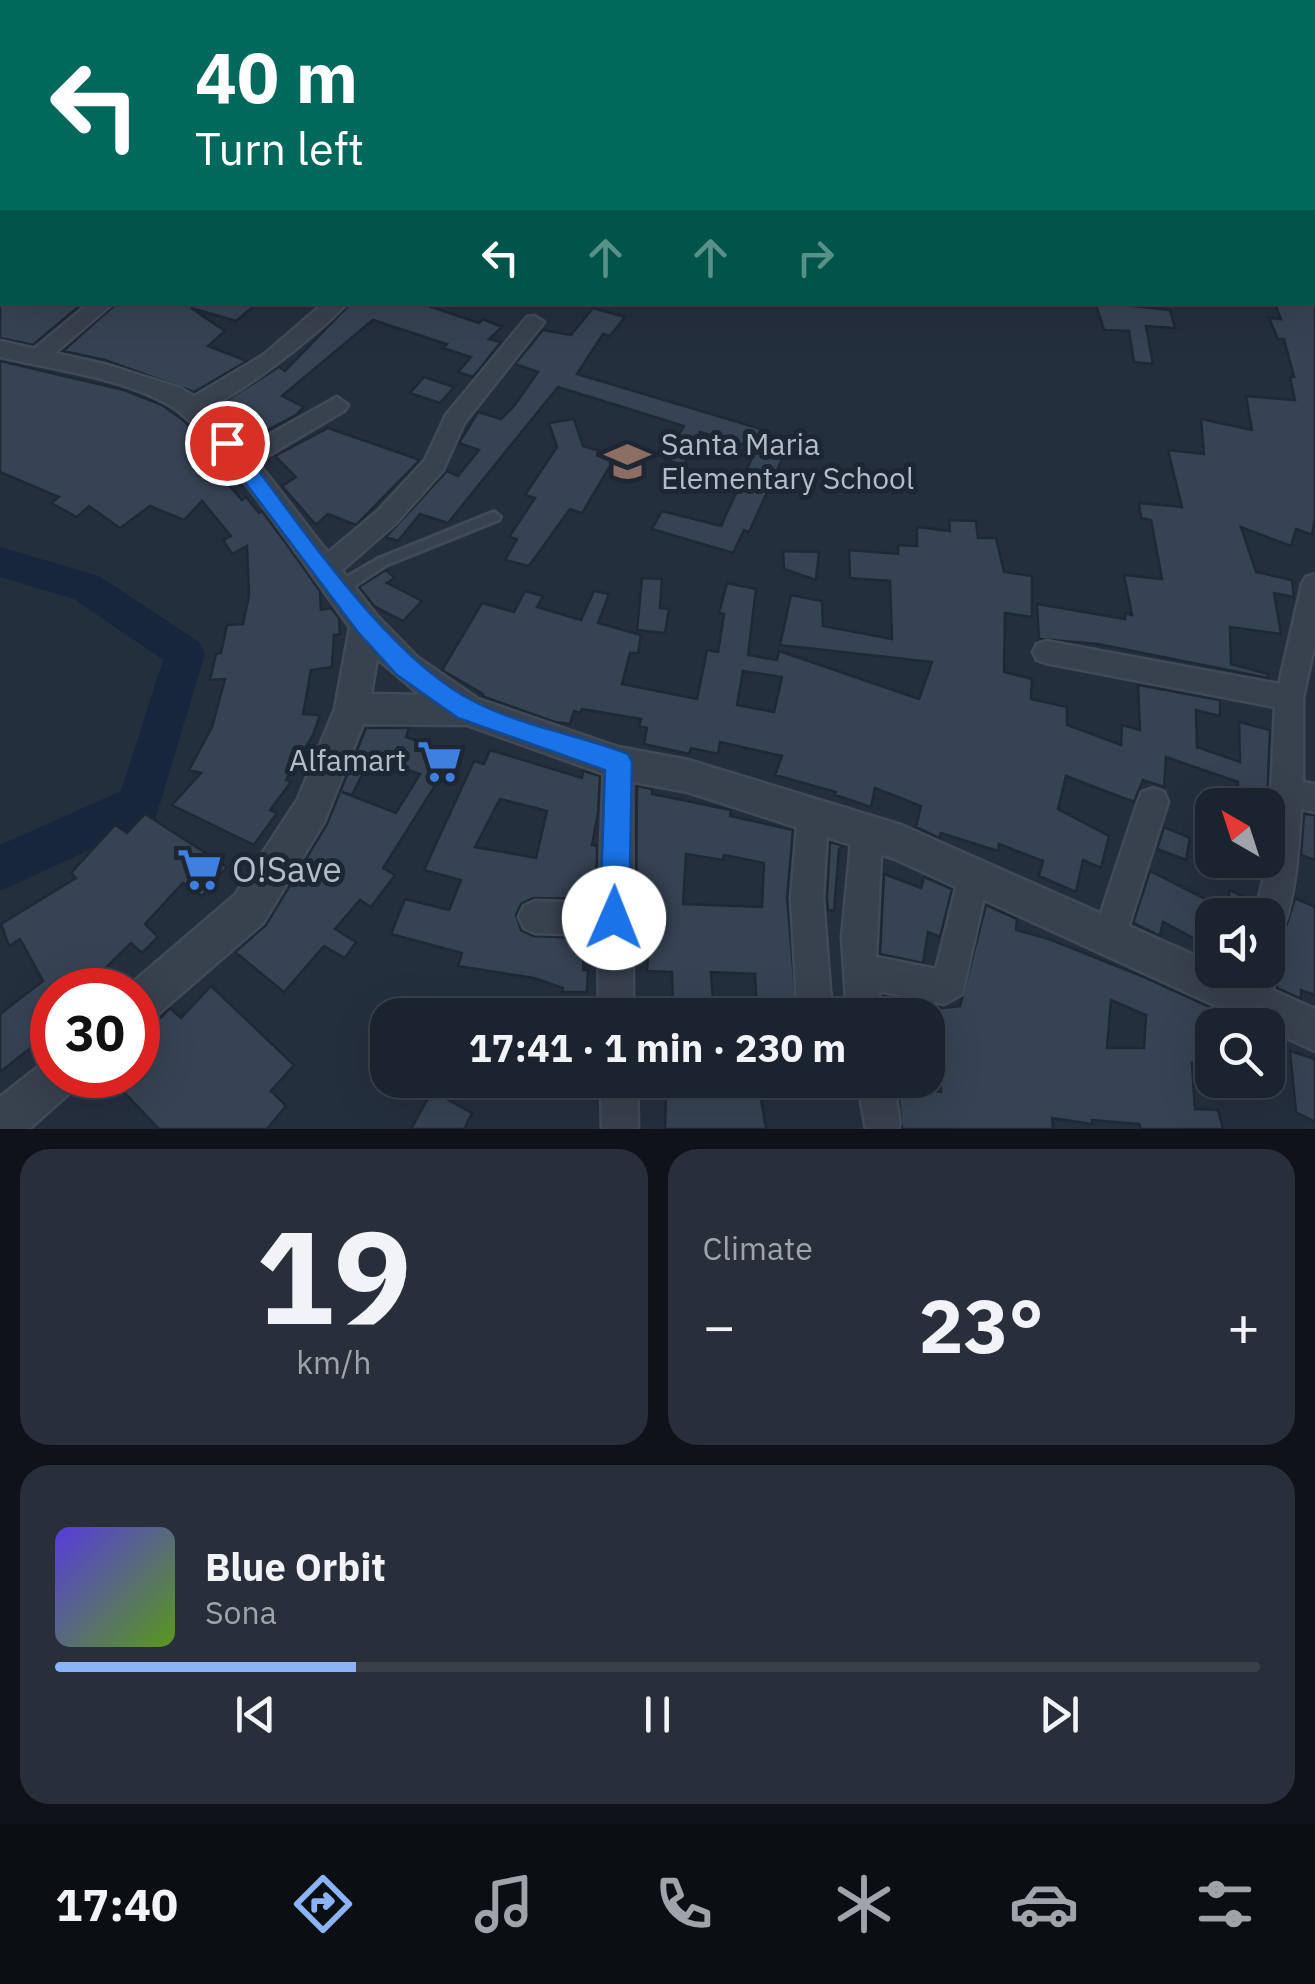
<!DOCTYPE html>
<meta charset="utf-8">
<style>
:root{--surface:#1b232e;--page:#282f3a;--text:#f1f3f6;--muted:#a0a4aa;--line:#39404a;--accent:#8ab4f8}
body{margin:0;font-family:"IBM Plex Sans",sans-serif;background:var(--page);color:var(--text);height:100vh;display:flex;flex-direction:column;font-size:38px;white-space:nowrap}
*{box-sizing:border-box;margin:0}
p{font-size:32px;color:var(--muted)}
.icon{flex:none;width:55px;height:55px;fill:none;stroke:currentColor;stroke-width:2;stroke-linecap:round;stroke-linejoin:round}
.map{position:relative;height:1129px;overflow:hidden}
.drawer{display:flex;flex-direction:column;gap:20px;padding:20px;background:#0f1319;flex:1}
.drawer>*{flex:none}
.banner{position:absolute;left:0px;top:0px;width:1315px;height:305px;box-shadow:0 10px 40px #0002,0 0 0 2px var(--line);background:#00695c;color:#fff;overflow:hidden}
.needle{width:65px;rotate:321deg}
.tools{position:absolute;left:1195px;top:788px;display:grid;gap:20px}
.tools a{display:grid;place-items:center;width:90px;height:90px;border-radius:20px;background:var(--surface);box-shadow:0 10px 40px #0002,0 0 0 2px var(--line);font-size:50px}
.speed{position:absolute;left:30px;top:968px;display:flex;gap:20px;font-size:50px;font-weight:700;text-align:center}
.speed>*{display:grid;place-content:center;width:130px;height:130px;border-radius:50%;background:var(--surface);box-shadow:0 10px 40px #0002,0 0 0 2px var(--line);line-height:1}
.speed .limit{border:15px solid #d22;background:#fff;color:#111}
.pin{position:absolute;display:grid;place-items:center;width:85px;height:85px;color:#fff;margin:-42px;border:5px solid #fff;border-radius:50%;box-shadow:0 2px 10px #0007}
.me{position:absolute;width:110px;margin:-55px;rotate:1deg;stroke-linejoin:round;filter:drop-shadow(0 0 8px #0008)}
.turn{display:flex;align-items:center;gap:35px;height:210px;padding:0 30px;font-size:45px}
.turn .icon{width:130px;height:130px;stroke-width:2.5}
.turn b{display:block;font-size:70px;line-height:85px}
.lanes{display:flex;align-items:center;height:95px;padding:0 30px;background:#0003;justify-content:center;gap:50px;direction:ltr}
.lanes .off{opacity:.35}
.big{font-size:75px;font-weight:800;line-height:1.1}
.drawer .tile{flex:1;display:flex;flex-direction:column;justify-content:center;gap:15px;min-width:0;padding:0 35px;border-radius:30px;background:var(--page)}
.drawer .dial{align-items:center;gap:0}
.dial b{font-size:130px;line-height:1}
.song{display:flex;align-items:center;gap:30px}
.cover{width:120px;height:120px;border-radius:15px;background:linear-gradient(135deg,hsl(250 70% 55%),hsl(90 70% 35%))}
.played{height:10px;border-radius:5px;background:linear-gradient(90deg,var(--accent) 25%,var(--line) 25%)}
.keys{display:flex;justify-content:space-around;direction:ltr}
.heat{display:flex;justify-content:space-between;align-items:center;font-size:55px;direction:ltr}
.drawer .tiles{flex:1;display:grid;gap:20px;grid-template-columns:1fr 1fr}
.tile:last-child{grid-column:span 2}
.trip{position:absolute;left:370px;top:998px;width:575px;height:100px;border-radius:30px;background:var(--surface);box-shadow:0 10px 40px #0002,0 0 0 2px var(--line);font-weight:800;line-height:100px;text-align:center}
.tabs{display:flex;height:160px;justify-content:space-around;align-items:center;background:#0b0e12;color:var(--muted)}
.tabs .icon{width:70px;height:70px}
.tabs .on{color:var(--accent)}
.tabs b{font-size:45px;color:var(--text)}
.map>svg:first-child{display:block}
</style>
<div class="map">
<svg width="1315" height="1129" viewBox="0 0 1315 1129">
<rect width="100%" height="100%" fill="#242f3e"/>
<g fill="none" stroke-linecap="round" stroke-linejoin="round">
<path fill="#17263c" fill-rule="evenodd" d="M0,547L99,576L199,642L205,654L155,820L0,891V845L121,791L163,660L74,599L0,577Z"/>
</g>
<g fill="#364354" stroke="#1f2835" stroke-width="2.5" fill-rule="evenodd">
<path d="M0,302L34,304L84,302L33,345L0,338Z"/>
<path d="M118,302L187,306L188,302H259L236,321L191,308L225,331L208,346L247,361L194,392L105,360L63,351Z"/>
<path d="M352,302H417L479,323L483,319L502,327L489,339L501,342L473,377L458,372L471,357L443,348L447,344L373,320L282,396L304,407L296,415L246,441L214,408L279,367L285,371Z"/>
<path d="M1095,302L1170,310L1175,328L1146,326L1153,364L1134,362L1129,331L1104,330Z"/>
<path d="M1274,302H1315V519L1312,535L1296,529L1291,546L1241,527L1256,572L1292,580L1294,597L1274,593L1281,634L1230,627L1231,664L1268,674V678L1098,644L1039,639L1037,604L1125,619V613L1132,615L1124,575L1162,579L1151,520L1141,518L1139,503L1182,507L1168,450L1204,454L1201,419L1252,430L1246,396L1295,400L1290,377H1294L1284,339H1278L1269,318L1281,319Z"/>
<path d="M593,308L625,317L610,336L603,334L577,374L761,429L752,447L700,432L684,465L665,460L684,426L558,387L448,523L420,514L398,541L386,537L447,471L458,476L479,450L459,443L478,412L501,419L514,406L538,372L515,364L543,330L571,335Z"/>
<path d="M0,361L124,390L162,405L183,420L206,442L198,447L210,464L242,500L246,497L259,513L262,511L285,542L320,591L321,610L331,608L339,618L340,634L334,635L332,667L311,670L303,714L320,715L313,735L286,780L291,782L270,810L277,813L254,845L172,805L201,773L189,770L212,727L225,679L210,680L216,654L221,653L227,625L243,624L249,595L247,546L232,554L223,540L231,536L202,501L184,520L150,506L120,528L89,506L77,517L51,503L59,497L0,472Z"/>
<path d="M424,377L454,387L440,403L410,393Z"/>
<path d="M574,419L583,446L616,456L582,513L570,509L529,566L505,560L517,539L509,537L535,498L525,495L557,447L549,423Z"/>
<path d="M328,428L420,460L356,525L328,514L316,525L282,486L296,477L275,456Z"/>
<path d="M756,449L783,457L749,532L744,530L733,553L652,529L662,511L721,526Z"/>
<path d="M949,520L976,521L978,538H996L1004,572L1032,576V617L1005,613L1004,672L1032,679L1031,699L1067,707V725L1121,745L1122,725L1140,730L1138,685L1220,700V716L1196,710L1197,747L1240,762L1239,722L1270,730L1267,805H1243L1244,789L1238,787V782L1166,757L1164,787L1143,780L1134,802L1066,776L1058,809L1109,836L1101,868L1083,860L1076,892L1039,876L1043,861L999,844L998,851L941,833L939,838L916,827L921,806L875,788L871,807L835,795L836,792L775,775L782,756L720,742L718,754L691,748L689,754L644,744L647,728L639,726L641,719L582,709L580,713L574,711L570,724L555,722L482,696L483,694L442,670L482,603L514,612L525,591L543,596L537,607L581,620L594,591L609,594L598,623L641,635L638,653H630L622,684L697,699L707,650L718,652L724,614L719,613L727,583L756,589L748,655L777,660L779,651L919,699L932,662L780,645L791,595L822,601L823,626L892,639L890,581L850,578L849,550L898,554V545L917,546V527L950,531ZM743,671L782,677L774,712L737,705Z"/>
<path d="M783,551L819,552L816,580L784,569Z"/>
<path d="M386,570L395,578L387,583L422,601L403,621L374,606L359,587Z"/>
<path d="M642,578L662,579L660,608L669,609L665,633L637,630Z"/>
<path d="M366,728H409L406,737L455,754L383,868L395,875L371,907L360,900L335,929L356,942L345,958L324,946L284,992L235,952L266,925L327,824ZM373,753L406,760L402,768L420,774L396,813L342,792L352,795Z"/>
<path d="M490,750L582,778L583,771L600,776L598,813L592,845L597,846V863L591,899L533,898L521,904L516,915L521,930L533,936L585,938L583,970H588L587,992H562L563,988L534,978L458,966L462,953L391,934L405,899L449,910L461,880L424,870L474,761L484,764ZM500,799L547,811L536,858L475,847Z"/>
<path d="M637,786L652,789V794L731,810L730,816L793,830L787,898L797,1012L757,1011L755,974L711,972L714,1015H673L672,972L647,971L651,902L636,900ZM686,854L723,860L724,855L764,863L762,907L683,904Z"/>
<path d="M145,814L227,867L202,896L183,883L145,924L158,937L142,953L131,943L83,990H52V1031L0,1072V1014L43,981L20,939L9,946L1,924L76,878L71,873L115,825L127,833Z"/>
<path d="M1304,814L1315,815V860L1301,855Z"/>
<path d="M1164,827L1190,838L1186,860L1157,849Z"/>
<path d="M830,842L844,846L839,849L834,911L828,910L827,898Z"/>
<path d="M1150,871L1225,909L1230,890L1254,902L1252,915H1212V948L1163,922L1160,936L1133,923Z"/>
<path d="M884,874L921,888L924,877L952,889L940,937L928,932L923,963L880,954Z"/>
<path d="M1295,898L1315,907V995L1301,990V999L1277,988L1281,971L1272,956L1273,945L1282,939Z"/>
<path d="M986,905L1017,919L1016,930L1049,939L1144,977L1249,1025H1202L1212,1028V1073L1192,1063L1195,1109L1218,1110L1223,1129H1141L1139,1124L1092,1120V1124L1052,1118L1053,1129H902L898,1089L941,1092L936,1015H885L883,996L943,1008L960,1006ZM1111,1000L1146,1015L1144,1048H1107Z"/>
<path d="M211,986L294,1065L271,1091L286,1106L267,1129H159L120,1088L132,1075H138V1069L153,1053L140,1040L170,1008L181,1018Z"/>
<path d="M1290,1051L1315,1059V1122L1296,1112Z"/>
<path d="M641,1080H758L766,1129H665L666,1095L641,1097Z"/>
<path d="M432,1091L472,1113L464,1129H411Z"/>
</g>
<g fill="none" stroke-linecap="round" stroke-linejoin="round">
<defs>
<g id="service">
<rect x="0" y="120" width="2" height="5"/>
<path d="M494,512L500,517L498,520L386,565L345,592H335L334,588L335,584L378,559Z"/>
</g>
<g id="minor">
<path d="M1312,124L1315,125V135L1312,134Z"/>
<rect x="1312" y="156" width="3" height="10"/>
<path d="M91,302H114L43,363H29L26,358L29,353Z"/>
<path d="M325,302H348C327,327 213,420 185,412L182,407L185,402L265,354Z"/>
<path d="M534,316L544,322L464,423L443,470L396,523L335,576H317L313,569L317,562L378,511L425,460L446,415L527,317Z"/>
<path d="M337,397L348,405L345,410L249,467H233L230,461L233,455Z"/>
<path d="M1315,574V642L1303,698V782L1315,784V812L1301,809C1298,852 1296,899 1279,938L1268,943V915H1255L1268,860L1275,707L1046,663L1037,660L1033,652L1037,644L1046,641L1279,684L1302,584L1306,577Z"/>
<path d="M618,750L628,754L632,763L633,1015H599L598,935L535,933L524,928L519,917L524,906L535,901L599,903L604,763L608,754Z"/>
<path d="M1153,788L1164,792L1168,802L1125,937L1120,948L1109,953L1098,948L1093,937L1138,802L1142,792Z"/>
<path d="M813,801L824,805L828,815L823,898L831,1002L823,1015L802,1014L797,1002L791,898L798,815L802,805Z"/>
<path d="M867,817L878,822L882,832L876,957L936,969L962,864L973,860L984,864L989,875L962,994L944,1004L879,991L881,1015H847L842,937L852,832L856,822Z"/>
<path d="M1268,957L1277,970L1267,1013L1255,1018L1243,1013L1238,1001L1243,970H1268Z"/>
<path d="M601,1080H637L638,1129H602Z"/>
<path d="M857,1080H893L900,1123L898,1129H866Z"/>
</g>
<g id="tertiary">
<path d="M0,341L104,364L180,388L202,401L251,454L377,616L417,657L478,699L618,747L688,760L901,825L1212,963V970H1227L1315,1009V1051L1268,1029V1025H1258L895,859L688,792L618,779L467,725L363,724L324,822L263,923L152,1019L138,1025V990H124L235,895L298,799L335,709L350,627C311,575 216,428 164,402C115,377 53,369 0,357ZM377,658L420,695L371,694Z"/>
<path d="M52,1056V1075H79L73,1090L29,1129H0V1097Z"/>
</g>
</defs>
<use href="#service" stroke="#414a57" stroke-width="6"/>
<use href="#minor" stroke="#414a57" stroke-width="5"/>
<use href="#tertiary" stroke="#414a57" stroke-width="5"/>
<use href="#service" fill="#38414e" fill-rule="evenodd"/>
<use href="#minor" fill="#38414e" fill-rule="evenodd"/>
<use href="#tertiary" fill="#38414e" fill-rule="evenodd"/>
</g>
<path fill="#1a73e8" stroke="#114b97" stroke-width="2.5" d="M227,436L234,438C296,518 386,658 475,702C522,726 579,735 628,754L632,762L629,918L625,929L614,933L604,929L600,918L605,770L458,718L397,675L358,632L219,448L216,443L219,438Z"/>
<defs>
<symbol id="school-bare" viewBox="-9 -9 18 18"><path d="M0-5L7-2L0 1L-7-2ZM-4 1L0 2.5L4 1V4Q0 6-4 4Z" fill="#8d6e63" stroke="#1d2633" stroke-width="2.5" paint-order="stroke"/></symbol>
<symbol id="supermarket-bare" viewBox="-9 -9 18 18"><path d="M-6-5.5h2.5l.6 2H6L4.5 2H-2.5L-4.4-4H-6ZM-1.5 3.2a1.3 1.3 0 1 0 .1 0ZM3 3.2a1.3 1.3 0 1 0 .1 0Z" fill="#3f7fe0" stroke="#1d2633" stroke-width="2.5" paint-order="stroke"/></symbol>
</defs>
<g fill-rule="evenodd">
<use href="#school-bare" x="596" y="430" width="63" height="63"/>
<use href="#supermarket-bare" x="408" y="730" width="63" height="63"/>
<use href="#supermarket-bare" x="168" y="838" width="63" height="63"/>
</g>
<g text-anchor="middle" stroke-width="10" stroke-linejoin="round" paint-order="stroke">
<g font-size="30" fill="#b4bcc9" stroke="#1d2633" text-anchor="start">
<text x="661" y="455">Santa Maria<tspan x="661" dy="34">Elementary School</tspan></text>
<text x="406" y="771" text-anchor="end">Alfamart</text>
</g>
<g font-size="35" fill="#b4bcc9" stroke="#1d2633" text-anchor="start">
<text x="232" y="882">O!Save</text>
</g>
</g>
</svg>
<div class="tools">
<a><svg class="needle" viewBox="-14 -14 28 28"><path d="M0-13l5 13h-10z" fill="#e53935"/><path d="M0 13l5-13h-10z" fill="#a0a4aa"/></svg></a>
<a><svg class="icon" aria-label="sound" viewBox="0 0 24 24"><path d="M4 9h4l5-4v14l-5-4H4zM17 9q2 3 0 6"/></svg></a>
<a><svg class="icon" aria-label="search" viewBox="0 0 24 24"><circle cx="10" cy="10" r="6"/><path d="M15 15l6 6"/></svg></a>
</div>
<div class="speed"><div class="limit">30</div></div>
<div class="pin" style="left:227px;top:443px;background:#d93025"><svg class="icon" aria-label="arrive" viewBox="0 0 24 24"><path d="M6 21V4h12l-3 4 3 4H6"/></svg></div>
<svg class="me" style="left:614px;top:918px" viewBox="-20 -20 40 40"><circle r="19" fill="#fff"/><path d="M0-13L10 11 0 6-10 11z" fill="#1a73e8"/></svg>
<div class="trip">17:41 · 1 min · 230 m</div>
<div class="banner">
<div class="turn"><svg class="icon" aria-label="left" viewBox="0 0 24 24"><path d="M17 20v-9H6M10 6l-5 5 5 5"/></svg><div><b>40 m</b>Turn left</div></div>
<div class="lanes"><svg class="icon" aria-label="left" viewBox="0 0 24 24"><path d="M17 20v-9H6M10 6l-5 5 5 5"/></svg><svg class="icon off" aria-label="ahead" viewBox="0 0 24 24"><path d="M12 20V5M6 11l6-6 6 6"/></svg><svg class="icon off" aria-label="ahead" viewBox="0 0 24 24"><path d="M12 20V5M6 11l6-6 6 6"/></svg><svg class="icon off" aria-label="right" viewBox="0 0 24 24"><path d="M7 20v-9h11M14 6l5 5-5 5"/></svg></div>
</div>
</div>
<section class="drawer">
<div class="tiles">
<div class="tile dial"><b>19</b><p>km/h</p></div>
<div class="tile"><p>Climate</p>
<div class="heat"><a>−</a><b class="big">23°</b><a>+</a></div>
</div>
<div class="tile">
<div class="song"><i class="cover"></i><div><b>Blue Orbit</b><p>Sona</p></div></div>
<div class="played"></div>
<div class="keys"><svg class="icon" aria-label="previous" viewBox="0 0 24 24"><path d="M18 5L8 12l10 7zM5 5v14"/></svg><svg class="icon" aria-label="pause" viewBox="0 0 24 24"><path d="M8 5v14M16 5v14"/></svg><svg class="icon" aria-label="next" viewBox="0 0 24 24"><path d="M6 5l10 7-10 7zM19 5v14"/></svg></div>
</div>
</div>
</section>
<nav class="tabs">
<b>17:40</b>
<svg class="icon on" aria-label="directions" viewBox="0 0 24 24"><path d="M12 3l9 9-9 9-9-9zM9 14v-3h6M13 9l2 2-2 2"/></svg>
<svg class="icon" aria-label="music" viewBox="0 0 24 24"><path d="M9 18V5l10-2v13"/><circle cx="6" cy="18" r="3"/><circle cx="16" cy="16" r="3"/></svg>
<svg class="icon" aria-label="phone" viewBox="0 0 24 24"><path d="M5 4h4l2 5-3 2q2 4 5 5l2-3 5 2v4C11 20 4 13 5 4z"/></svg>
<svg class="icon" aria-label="climate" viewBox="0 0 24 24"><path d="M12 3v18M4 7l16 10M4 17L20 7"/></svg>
<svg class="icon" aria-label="car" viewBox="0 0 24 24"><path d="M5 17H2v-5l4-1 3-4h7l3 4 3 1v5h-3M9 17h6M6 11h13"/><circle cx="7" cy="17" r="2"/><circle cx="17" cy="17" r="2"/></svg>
<svg class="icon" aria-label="filters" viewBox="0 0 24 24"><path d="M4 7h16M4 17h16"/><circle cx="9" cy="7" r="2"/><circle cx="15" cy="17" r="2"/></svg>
</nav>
